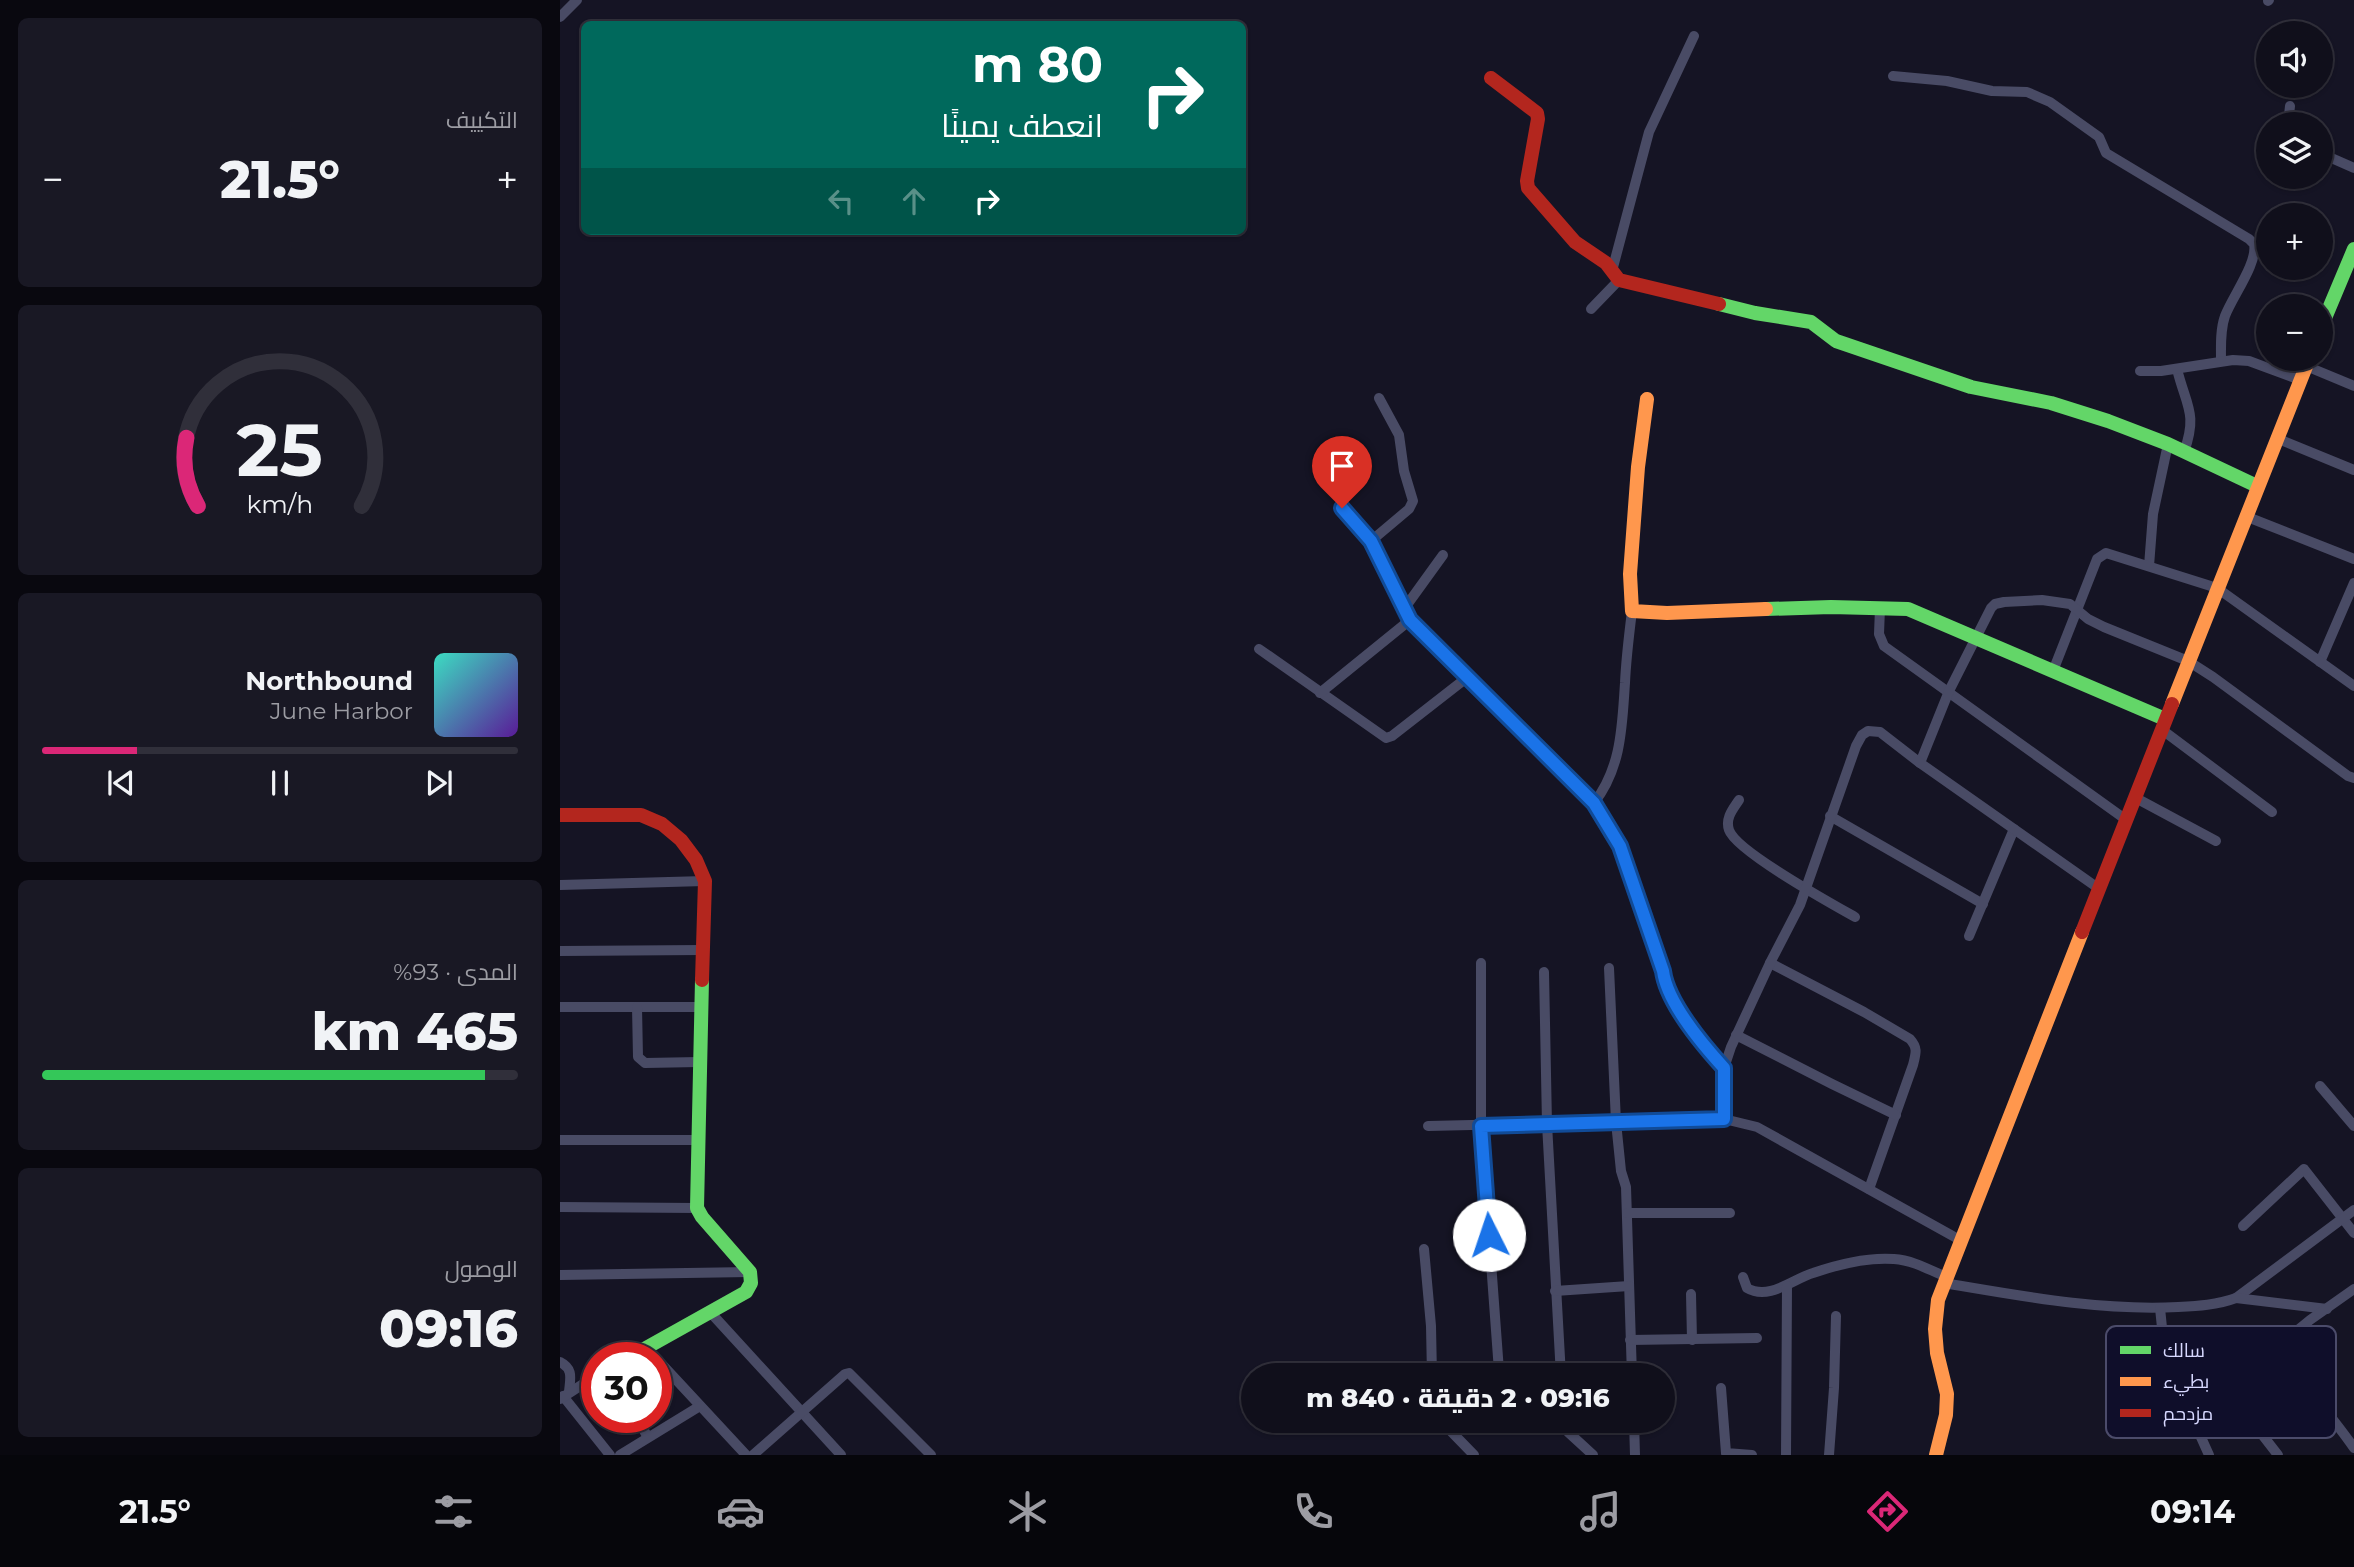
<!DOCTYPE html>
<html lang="ar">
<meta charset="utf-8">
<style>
:root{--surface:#100f1b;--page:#191824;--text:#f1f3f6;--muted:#9c9ca3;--line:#302f3a;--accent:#db2777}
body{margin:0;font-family:Montserrat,Cairo,sans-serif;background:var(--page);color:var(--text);direction:rtl;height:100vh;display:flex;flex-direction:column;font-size:26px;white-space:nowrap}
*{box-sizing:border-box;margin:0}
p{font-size:23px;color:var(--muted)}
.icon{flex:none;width:38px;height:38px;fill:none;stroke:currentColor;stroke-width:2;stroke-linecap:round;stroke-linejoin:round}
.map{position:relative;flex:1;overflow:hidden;direction:ltr}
.panel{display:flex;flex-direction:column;gap:18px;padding:18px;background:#09080f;width:560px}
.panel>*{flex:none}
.hud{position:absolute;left:21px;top:21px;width:665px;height:214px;border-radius:10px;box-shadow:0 2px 5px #0004,0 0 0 2px var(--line);direction:rtl;background:#00695c;color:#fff;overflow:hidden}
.fabs{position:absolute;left:1696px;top:21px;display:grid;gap:14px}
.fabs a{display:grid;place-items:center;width:77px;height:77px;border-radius:50%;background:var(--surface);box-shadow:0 2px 5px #0004,0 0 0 2px var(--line);font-size:35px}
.speed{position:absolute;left:21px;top:1342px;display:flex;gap:14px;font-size:35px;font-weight:700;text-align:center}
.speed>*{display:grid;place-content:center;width:91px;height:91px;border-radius:50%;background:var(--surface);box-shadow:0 2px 5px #0004,0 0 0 2px var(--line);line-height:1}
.speed .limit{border:10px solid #d22;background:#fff;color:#111}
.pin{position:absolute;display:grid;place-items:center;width:60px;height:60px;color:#fff;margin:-72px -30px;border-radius:50% 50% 50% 0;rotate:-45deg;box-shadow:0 0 7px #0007}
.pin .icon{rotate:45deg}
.me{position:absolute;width:77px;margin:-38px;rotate:356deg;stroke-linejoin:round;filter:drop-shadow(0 0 5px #0008)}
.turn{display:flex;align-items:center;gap:24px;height:147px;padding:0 28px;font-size:32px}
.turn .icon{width:91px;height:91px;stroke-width:2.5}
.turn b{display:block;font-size:49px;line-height:60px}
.lanes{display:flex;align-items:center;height:66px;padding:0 28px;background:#0003;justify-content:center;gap:35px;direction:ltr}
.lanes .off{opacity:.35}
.big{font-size:52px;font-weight:800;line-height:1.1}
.panel .tile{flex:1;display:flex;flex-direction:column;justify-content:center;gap:10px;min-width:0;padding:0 24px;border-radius:10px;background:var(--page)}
.panel .dial{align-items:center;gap:0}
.dial svg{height:182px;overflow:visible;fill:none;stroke:var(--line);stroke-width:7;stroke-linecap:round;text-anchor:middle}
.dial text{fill:var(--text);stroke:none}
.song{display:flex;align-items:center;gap:21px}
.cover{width:84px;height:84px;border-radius:10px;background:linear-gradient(135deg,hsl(170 70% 55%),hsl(270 70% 35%))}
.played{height:7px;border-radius:4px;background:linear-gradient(90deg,var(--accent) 20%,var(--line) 20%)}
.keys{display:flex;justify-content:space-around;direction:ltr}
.heat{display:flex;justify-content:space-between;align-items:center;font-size:38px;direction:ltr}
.charge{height:10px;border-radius:5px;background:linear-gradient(90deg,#34c759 93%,var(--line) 0)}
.trip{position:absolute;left:681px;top:1363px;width:434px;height:70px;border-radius:35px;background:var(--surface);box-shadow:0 2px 5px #0004,0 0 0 2px var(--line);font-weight:800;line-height:70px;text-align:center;direction:rtl}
.menu{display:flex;height:112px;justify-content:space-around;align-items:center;background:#06060b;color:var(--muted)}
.menu .icon{width:49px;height:49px}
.menu .active{color:var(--accent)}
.menu b{font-size:32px;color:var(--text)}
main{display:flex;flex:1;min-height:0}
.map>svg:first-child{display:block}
</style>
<main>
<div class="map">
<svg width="1794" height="1455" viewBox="0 0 1794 1455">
<rect width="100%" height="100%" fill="#151424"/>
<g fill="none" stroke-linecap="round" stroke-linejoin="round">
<g stroke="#494b65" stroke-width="10">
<path d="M1708,1L1709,0"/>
<path d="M0,17L17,0"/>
<path d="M1333,76L1387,81L1432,91L1467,92L1490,102L1539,137L1546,153L1689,239L1694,244C1698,263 1672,297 1665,316C1660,330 1661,347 1661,361"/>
<path d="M1728,124L1730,106"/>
<path d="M1760,153L1794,168"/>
<path d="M1052,271L1089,132L1134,36"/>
<path d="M1031,309L1059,280"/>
<path d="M1746,366L1794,386"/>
<path d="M1617,369C1626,406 1638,413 1624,452"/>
<path d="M1580,371H1601L1673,360L1689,361L1740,380"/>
<path d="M1716,438L1794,470"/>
<path d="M782,508L811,541L850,620L1034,803L1060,846L1103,971C1107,1002 1143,1045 1164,1068"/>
<path d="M1685,516L1794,559"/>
<path d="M811,541L849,509L853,501L844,471L839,435L819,398"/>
<path d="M1589,566L1593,514L1608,444"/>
<path d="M1320,608L1319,634L1324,646L1565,819"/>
<path d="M844,609L883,555"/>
<path d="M699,649L826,738L832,736L909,676"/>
<path d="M1760,662L1794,583"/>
<path d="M1493,671L1537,559L1546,553L1657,588L1794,686"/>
<path d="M760,693L850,620"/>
<path d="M1601,729L1712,812"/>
<path d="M1360,763L1389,691L1431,608L1435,604L1444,602L1482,600L1510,604L1528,619L1544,627L1628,661L1653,677L1788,776L1794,778"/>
<path d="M1574,797L1656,841"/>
<path d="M1179,800C1173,809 1165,818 1169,830C1176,851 1272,904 1295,917"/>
<path d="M1034,803C1062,767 1062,725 1065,683C1066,659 1069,635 1072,611"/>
<path d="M1270,816L1423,904"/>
<path d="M0,885L145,881"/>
<path d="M1409,936L1454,829"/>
<path d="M0,951L143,950"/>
<path d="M921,963V1126L939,1371"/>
<path d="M1210,963L1304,1012L1350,1039C1358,1048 1356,1053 1353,1065L1309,1189"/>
<path d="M1049,968L1056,1122L1061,1171L1066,1187L1072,1376"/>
<path d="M984,972L987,1124L1001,1376"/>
<path d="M0,1007H141"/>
<path d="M77,1007L78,1057L85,1063L139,1062"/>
<path d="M1176,1035L1272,1084L1336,1115"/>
<path d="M1760,1086L1794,1126"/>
<path d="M1164,1119V1068L1171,1047L1210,963L1240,905L1296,746L1302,735L1308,731L1320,732L1360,763L1538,888"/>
<path d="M868,1126L1164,1119L1197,1127L1400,1240"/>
<path d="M0,1140H137"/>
<path d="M0,1207L137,1208"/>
<path d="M1067,1213H1170"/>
<path d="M1683,1226L1744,1169L1794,1233"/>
<path d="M864,1249L871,1326L872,1376"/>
<path d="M0,1275L190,1272"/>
<path d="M1183,1277L1187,1288C1209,1301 1233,1279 1253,1273C1279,1264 1307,1257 1334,1259C1352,1260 1370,1270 1386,1277"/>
<path d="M1384,1283C1462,1296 1539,1311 1618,1307C1638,1306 1657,1305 1676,1298L1794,1210"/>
<path d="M995,1291L1069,1286"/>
<path d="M1131,1294L1132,1340"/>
<path d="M1676,1298L1767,1309"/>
<path d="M1600,1308L1605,1357L1649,1455"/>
<path d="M151,1313L281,1455"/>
<path d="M1070,1340L1197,1338"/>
<path d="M1716,1348C1741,1382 1770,1413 1794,1448"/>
<path d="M96,1358L186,1455"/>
<path d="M1700,1361L1750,1320L1794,1289"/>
<path d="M0,1362C14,1369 10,1379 9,1392"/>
<path d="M1161,1388L1166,1453L1192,1455"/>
<path d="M3,1396L50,1455"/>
<path d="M0,1399L37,1375"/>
<path d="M76,1418L88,1437"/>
<path d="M881,1421L914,1455"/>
<path d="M1005,1421L1008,1432L1033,1455"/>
<path d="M1074,1421L1075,1455"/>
<path d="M1697,1428L1718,1455"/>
<path d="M60,1455L140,1406"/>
<path d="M193,1455L285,1374L289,1373L371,1455"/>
<path d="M1226,1455L1227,1286"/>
<path d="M1269,1455L1274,1388L1276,1316"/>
</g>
<g stroke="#63d668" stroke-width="14">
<path d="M1159,304L1195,313L1251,322L1276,341L1411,387L1491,403L1548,421L1608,444L1697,486"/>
<path d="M1760,330L1794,249"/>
<path d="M1206,609L1271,607L1348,609L1605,719"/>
<path d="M68,1358L186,1292L191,1283L190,1272L142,1217L137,1208L142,980"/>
</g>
<g stroke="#ff974d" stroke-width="14">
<path d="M1087,399L1078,467L1070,574L1072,611L1107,613L1206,609"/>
<path d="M1612,704L1749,359"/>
<path d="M1376,1455L1386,1415L1387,1394L1377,1353L1375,1329L1378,1300L1522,932"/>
</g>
<g stroke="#b3261e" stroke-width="14">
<path d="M931,78L977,113L978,119L967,181L968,188L1015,242L1046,263L1059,280L1159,304"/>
<path d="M0,815H81L102,824L121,840L136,860L145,881L142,980"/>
<path d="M1522,932L1612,704"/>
</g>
</g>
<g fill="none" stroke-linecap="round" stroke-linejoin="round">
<defs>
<path id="route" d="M782,508L811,541L850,620L1034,803L1060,846L1103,971C1107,1002 1143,1045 1164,1068V1119L921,1126L929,1235"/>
</defs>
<use href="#route" stroke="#114b97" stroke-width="18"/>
<use href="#route" stroke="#1a73e8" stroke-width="12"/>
</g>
<rect x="1546" y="1326" width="230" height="112" rx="10" fill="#0f0e2a" stroke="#4b4b6a" stroke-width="2"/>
<rect x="1560" y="1346" width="31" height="8" fill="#63d668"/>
<rect x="1560" y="1377" width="31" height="9" fill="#ff974d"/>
<rect x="1560" y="1409" width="31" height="8" fill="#b3261e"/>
<g font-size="19" fill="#d7d8ff">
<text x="1603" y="1357">سالك</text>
<text x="1603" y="1388">بطيء</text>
<text x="1603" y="1420">مزدحم</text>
</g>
</svg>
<div class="fabs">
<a><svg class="icon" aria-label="sound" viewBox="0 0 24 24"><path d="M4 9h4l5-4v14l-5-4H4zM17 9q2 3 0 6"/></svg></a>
<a><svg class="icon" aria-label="layers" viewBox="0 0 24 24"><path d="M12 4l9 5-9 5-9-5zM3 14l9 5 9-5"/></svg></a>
<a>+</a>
<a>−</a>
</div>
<div class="speed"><div class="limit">30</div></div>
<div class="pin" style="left:782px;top:508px;background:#d93025"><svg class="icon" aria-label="arrive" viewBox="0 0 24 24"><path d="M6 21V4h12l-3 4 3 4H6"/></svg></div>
<svg class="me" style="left:929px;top:1235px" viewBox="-20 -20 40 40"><circle r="19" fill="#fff"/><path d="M0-13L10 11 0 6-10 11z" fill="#1a73e8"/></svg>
<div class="trip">09:16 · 2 دقيقة · 840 m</div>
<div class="hud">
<div class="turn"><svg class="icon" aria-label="right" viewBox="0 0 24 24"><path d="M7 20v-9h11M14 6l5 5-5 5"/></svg><div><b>80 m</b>انعطف يمينًا</div></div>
<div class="lanes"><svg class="icon off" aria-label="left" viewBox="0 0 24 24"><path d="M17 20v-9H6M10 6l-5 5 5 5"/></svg><svg class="icon off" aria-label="ahead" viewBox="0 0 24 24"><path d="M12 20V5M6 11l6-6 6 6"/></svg><svg class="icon" aria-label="right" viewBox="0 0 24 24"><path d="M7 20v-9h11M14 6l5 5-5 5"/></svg></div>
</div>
</div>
<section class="panel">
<div class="tile"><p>التكييف</p>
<div class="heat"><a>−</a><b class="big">21.5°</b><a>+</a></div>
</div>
<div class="tile dial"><svg viewBox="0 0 100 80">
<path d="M14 69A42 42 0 1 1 86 69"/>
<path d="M14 69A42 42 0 0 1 9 39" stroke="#db2777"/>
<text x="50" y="56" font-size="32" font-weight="700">25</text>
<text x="50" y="72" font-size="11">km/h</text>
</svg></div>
<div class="tile">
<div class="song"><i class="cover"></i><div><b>Northbound</b><p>June Harbor</p></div></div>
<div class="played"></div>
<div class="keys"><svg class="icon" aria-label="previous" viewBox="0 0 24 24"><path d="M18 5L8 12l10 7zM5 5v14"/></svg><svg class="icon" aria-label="pause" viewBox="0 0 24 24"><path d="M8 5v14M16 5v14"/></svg><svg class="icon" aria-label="next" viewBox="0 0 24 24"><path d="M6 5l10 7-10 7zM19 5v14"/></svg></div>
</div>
<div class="tile"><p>المدى · 93%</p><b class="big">465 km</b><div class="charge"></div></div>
<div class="tile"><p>الوصول</p><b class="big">09:16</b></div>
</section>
</main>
<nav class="menu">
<b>09:14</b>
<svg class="icon active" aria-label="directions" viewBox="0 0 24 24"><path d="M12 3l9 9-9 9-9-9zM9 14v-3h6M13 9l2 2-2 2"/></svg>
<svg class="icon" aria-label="music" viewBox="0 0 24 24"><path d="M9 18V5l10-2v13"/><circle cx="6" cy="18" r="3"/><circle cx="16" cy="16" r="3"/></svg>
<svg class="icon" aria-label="phone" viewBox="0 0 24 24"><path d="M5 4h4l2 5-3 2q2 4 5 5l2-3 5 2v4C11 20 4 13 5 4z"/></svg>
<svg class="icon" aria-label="climate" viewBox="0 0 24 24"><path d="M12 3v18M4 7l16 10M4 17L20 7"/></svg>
<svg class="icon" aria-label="car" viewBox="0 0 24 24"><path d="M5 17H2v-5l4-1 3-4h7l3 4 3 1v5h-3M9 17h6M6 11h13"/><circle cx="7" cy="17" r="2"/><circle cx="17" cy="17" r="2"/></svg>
<svg class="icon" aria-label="filters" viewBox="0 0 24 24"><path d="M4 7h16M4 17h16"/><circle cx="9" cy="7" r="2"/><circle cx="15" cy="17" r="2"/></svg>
<b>21.5°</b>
</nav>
